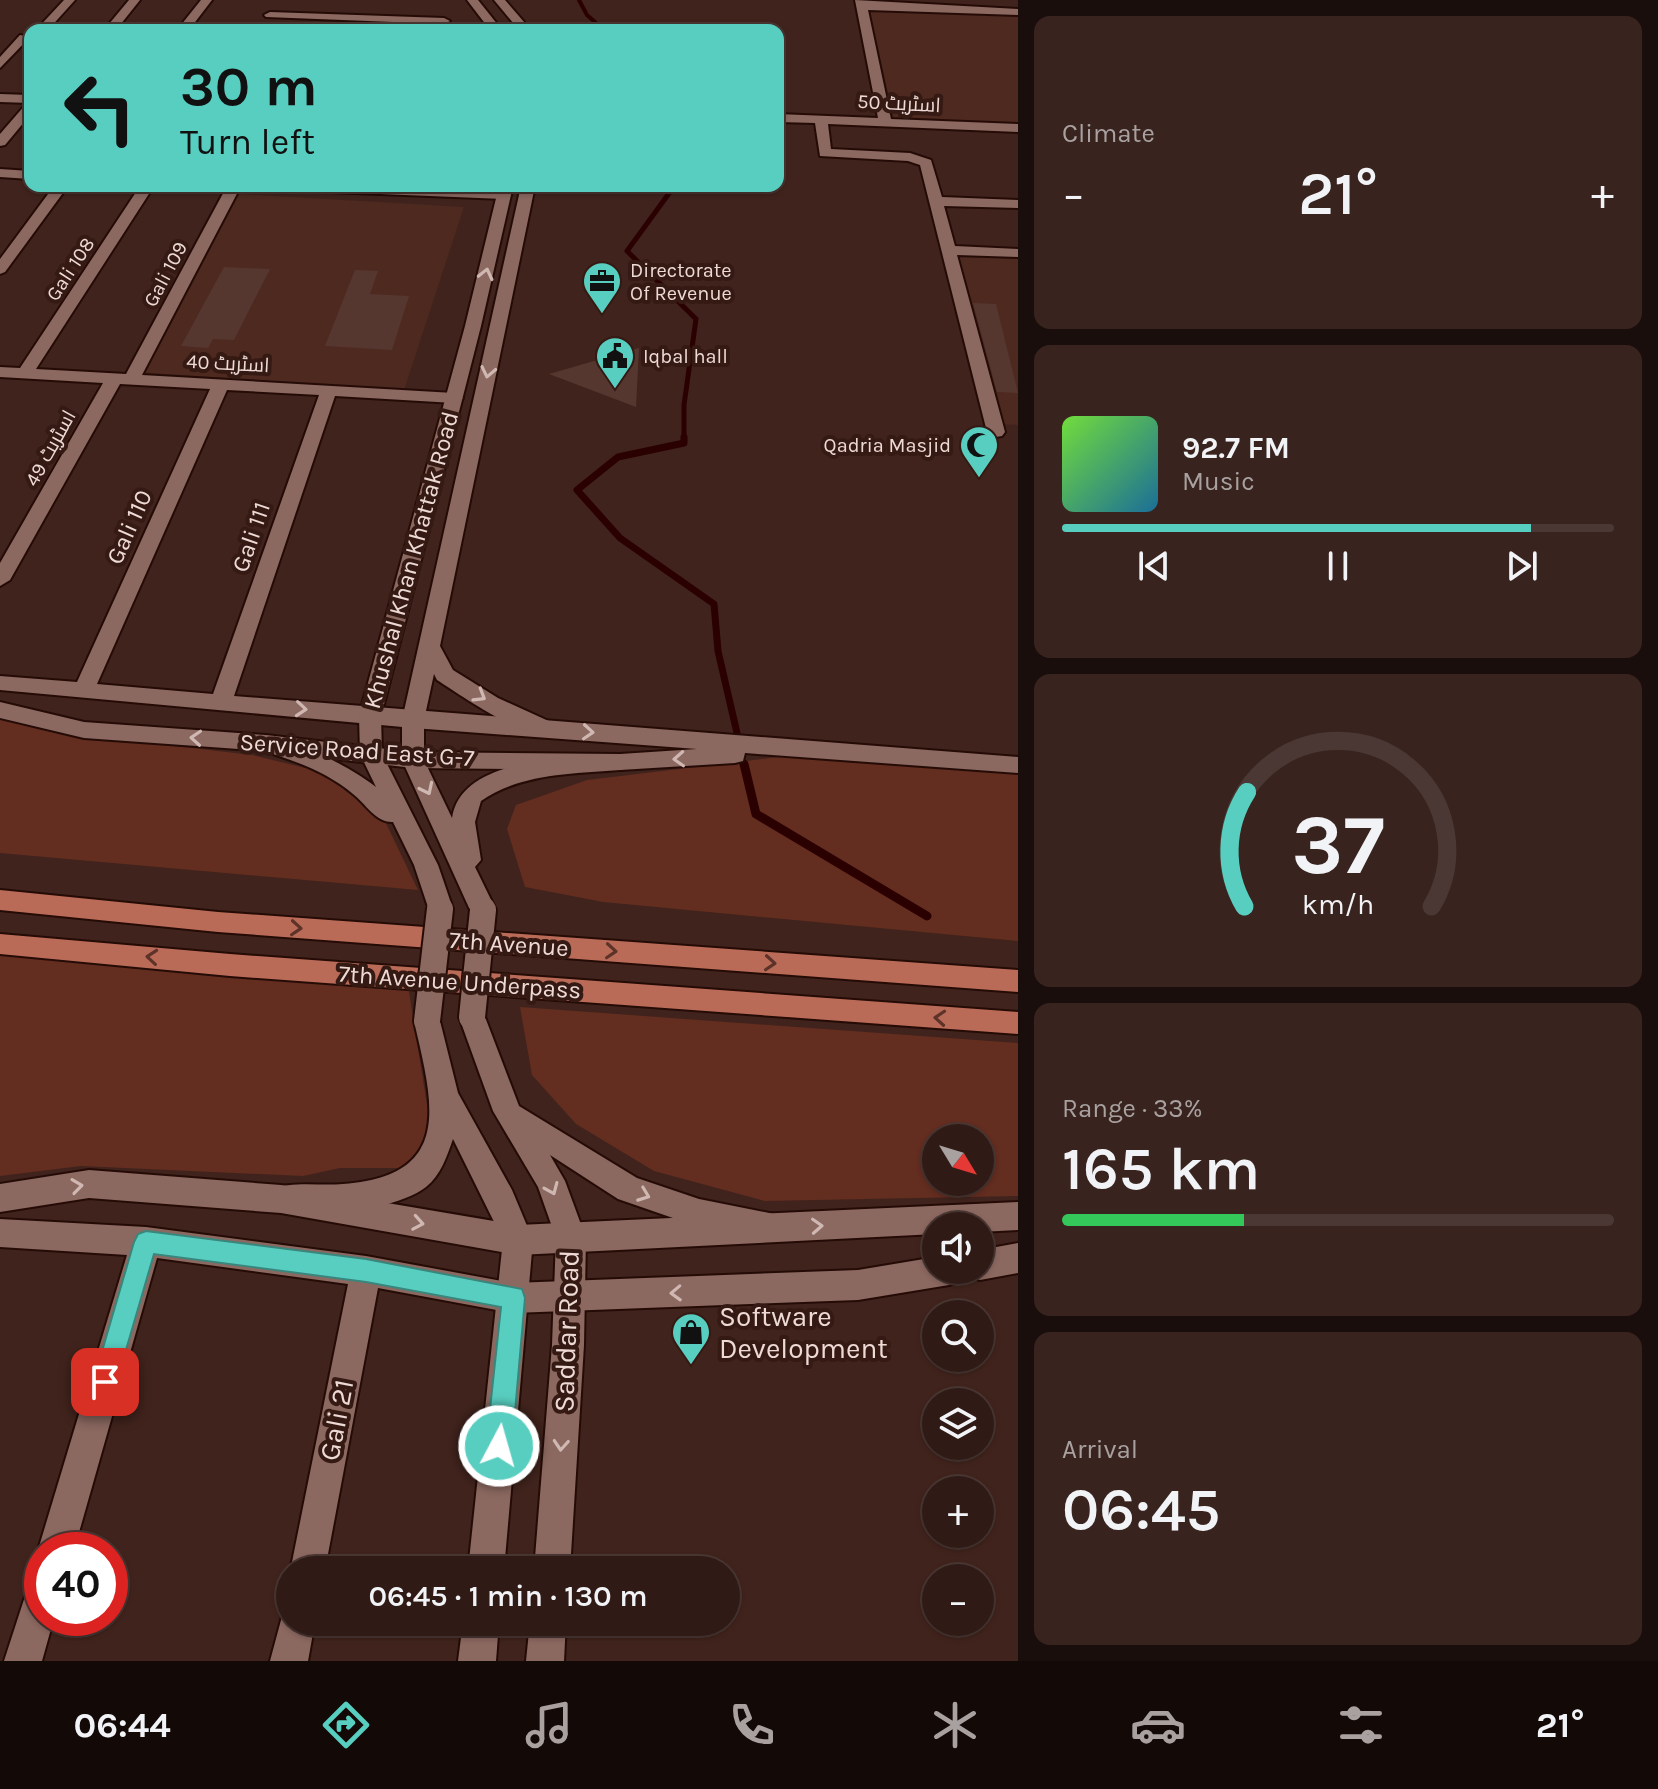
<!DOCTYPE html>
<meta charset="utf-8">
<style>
:root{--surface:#301a15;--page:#38231e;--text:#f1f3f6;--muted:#a8a1a0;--line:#4b3834;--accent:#58cec0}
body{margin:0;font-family:Karla,Cairo,sans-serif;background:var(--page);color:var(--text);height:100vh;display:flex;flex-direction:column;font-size:30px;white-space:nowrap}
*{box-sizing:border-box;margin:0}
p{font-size:26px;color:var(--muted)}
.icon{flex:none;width:44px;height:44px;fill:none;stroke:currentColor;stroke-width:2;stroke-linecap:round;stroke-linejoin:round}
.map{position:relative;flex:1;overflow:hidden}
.drawer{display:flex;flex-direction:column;gap:16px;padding:16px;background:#1a0e0c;width:640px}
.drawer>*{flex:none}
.banner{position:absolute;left:24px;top:24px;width:760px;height:168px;border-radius:16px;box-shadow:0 2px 6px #0004,0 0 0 2px var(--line);background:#58cec0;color:#111;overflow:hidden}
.needle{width:52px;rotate:128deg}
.fabs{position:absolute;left:922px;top:1124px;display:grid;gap:16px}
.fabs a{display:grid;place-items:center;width:72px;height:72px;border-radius:50%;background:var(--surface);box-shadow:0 2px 6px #0004,0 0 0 2px var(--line);font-size:40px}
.speed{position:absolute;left:24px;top:1532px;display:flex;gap:16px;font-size:40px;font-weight:700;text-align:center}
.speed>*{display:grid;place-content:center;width:104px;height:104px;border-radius:50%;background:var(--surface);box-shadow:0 2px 6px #0004,0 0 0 2px var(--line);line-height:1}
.speed .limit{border:12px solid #d22;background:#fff;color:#111}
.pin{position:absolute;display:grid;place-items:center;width:68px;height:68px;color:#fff;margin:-34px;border-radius:16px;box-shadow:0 4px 12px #0006}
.me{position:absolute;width:88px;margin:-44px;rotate:6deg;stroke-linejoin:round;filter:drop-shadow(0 0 6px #0008)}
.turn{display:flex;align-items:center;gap:28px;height:168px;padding:0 24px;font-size:36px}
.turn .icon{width:104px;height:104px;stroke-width:2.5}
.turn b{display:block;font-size:56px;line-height:68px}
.big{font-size:60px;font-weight:600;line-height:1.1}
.drawer .tile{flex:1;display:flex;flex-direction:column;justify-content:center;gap:12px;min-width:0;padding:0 28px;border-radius:16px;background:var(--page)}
.drawer .dial{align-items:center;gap:0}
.dial svg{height:208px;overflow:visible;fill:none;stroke:var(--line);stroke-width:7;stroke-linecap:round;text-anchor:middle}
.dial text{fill:var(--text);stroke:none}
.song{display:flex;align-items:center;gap:24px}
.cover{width:96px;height:96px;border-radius:12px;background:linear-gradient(135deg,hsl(100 70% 55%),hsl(200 70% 35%))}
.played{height:8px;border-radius:4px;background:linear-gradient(90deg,var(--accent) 85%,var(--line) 85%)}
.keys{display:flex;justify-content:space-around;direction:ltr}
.heat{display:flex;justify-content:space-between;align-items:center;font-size:44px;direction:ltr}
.charge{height:12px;border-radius:6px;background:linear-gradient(90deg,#34c759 33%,var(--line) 0)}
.trip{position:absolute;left:276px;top:1556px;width:464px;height:80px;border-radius:40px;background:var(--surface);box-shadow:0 2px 6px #0004,0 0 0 2px var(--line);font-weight:600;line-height:80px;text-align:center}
.tabs{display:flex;height:128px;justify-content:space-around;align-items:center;background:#130a08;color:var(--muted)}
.tabs .icon{width:56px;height:56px}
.tabs .selected{color:var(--accent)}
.tabs b{font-size:36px;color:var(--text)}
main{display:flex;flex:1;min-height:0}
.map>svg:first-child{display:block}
</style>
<main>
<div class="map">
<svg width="1018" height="1661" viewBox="0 0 1018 1661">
<rect width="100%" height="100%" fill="#40231c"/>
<g fill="#4d2920">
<path d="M868,8L1018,14V124L894,119Z"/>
<path d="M239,194L464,207L404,390L135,372Z"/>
<path d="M954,255L1018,259V425L997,424Z"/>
</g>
<g fill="#632d20" fill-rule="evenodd">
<path d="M0,715L97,737L252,755L326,773L385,821L418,890L0,853Z"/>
<path d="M813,753L1018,769V941L603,902L525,887L507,829L516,805L587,780Z"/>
<path d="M0,951L408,986L432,1136L409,1168H340L303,1176L81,1166L0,1176Z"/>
<path d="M520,1007L1018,1043V1196L765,1201L654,1171L576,1124L532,1075ZM936,1138H980V1182H936Z"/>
</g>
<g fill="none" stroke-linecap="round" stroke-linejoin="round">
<g stroke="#2b0000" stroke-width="4">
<path d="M579,0L587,15L604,30"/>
<path d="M668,194L674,186"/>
</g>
<path stroke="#2b0000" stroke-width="5" d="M670,192L627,251L696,319L684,405V439"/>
<path stroke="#2b0000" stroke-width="7" d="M684,437V443L618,457L577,490L620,538L714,604L718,651L737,733"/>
<path stroke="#2b0000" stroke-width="9" d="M744,764L756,814L927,916"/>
</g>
<g fill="#563730">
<path d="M224,267L270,269L234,340L213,339L208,348L181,346Z"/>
<path d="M355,270L378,271L370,294L409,296L392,350L325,346Z"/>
<path d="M973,303L996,304L1018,393L997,392Z"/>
<path d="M639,348L636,407L549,374Z"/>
</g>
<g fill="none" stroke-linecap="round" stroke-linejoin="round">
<defs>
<g id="street">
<path d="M64,0H75L48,30H36Z"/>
<path d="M129,0H140L116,30H104Z"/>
<path d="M201,0H212L189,30H177Z"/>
<path d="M855,0L1018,9V15L868,10L891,119L1018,124V132L828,124L831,149L910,153L931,160L942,197L1018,200V208L944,206L955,246L1018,249V257L957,255L1005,432L1002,436L996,437L987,432L920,165L908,161L820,156L815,123L778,122V114L878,118Z"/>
<path d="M270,12L444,18L450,21L444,24L266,17L264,15Z"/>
<path d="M20,35L30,37L0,68V57Z"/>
<path d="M0,94L30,95V103L0,102Z"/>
<path d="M30,103V115L5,145L0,146V134L26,104Z"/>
<path d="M0,169L30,171V179L0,177Z"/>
<path d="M54,186H68L5,272L0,274V259Z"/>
<path d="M140,186H154L36,369L126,374L227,186H241L142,375L454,393L463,398L454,403L335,396L234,696L1018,757V773L745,753L743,761L735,763L620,770L413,768L266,751L84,738L0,718V702L84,722L266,735L413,752L620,754L697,749L413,728L0,690V676L77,682L210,389L120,384L10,580L0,586V563L103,383L0,377V367L20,368ZM227,390L319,395L213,694L97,684Z"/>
<path d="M274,186L504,191L511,195L504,199L281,190Z"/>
<path d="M89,1170L281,1185L518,1225L1018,1202V1230L980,1232V1226H936V1234L518,1255L281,1213L89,1198L0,1212V1184Z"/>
<path d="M0,1219L146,1227L366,1256L513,1283L858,1270L936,1257V1270H964L960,1281L949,1285L858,1300L513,1313L378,1288L325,1570L290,1572L348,1284L157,1258L74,1550H42V1559L38,1550L127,1255L0,1247Z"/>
<path d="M1018,1243V1273L980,1280L969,1276L967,1270H980V1250Z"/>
<path d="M42,1579V1618H54L42,1661H4L29,1584Z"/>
<path d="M290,1607V1622H315L308,1661H270L284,1609Z"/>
</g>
<g id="secondary">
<path d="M467,0H478L502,30H490Z"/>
<path d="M494,0H505L531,30H519Z"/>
<path d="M499,186H513L481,326L381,716L382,754L438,865L453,909L449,916L440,919L431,916L414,865L393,822C376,823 366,804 353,794C326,771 292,760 258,749L255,743L258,737C283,730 355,770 376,787L360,754L359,716L465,326Z"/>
<path d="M521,186H535L440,646L453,670L498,698L553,723L556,729L553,735C528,742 460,695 437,680L434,674L424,720V760L452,818C461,756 572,758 620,754L628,756L631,762L628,768L620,770C573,774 521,773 481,801L475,822L481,860L475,867L496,910L492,917L483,920L474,917L470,910L402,760V720Z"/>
<path d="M472,1006L482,1009L485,1017L519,1106L637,1178L699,1199L774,1214L785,1218L789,1228L785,1238L774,1242L699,1227L618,1199L550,1155L565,1181L586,1238L584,1345L570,1570H534L552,1345L556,1238L538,1187L493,1111L459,1017L462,1009Z"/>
<path d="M427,1010L437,1013L440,1021L458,1093L512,1190L533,1240L504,1570H468L503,1240L453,1139C447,1156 441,1175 426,1187C397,1210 304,1222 270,1209L266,1199L270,1189C293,1181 320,1186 343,1184C456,1176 432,1101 414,1021L417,1013Z"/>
<path d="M463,1622H499L496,1661H458Z"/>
<path d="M530,1622H566L564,1661H526Z"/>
</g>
<g id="primary">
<path d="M0,890L218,912L1018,970V992L218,932L0,910Z"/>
<path d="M0,934L230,954L1018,1012V1034L230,976L0,954Z"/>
</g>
</defs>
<use href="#street" stroke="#250b06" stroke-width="4"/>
<use href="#secondary" stroke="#250b06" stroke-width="4"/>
<use href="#primary" stroke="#250b06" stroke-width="4"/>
<use href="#street" fill="#8b6860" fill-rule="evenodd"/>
<use href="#secondary" fill="#8b6860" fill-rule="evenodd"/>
<use href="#primary" fill="#ba6b58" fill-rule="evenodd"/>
<defs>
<g id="secondary-bridge">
<path d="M472,1017L483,910"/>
<path d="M427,1021L440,909"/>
</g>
</defs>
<use href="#secondary-bridge" stroke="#250b06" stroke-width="30" stroke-linecap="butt"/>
<use href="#secondary-bridge" stroke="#8b6860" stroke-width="26"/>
</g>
<defs><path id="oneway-chevron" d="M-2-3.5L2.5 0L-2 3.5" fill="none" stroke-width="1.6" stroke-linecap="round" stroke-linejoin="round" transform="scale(2)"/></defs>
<g stroke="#d0b8b2">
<use href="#oneway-chevron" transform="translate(486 274) rotate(-77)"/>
<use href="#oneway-chevron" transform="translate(488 372) rotate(102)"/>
<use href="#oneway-chevron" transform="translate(480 696) rotate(31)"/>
<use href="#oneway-chevron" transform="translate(301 709) rotate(5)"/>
<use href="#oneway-chevron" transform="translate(588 732) rotate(4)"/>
<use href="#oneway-chevron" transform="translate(196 738) rotate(-176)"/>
<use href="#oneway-chevron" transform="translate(679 759) rotate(177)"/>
<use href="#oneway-chevron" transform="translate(427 789) rotate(64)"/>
<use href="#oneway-chevron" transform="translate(77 1186) rotate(-8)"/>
<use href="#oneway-chevron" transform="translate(552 1189) rotate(67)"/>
<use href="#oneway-chevron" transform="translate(644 1195) rotate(21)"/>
<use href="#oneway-chevron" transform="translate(418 1223) rotate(10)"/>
<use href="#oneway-chevron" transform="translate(817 1226) rotate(-3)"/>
<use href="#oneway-chevron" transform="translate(676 1293) rotate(178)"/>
<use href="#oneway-chevron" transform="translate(561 1445) rotate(94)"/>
</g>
<g stroke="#5d3228">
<use href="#oneway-chevron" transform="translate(296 928) rotate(4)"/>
<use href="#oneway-chevron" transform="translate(611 951) rotate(4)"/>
<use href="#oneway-chevron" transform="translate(152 957) rotate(-175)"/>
<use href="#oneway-chevron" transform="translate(770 963) rotate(4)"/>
<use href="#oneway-chevron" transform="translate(940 1018) rotate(-176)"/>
</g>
<path fill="#58cec0" stroke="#39867d" stroke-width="2" d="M146,1231L366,1259L522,1289L525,1298L512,1446L508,1455L499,1459L490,1455L486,1446L501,1307L366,1282L154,1254L114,1391L105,1394L96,1391L93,1382L134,1242L138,1234Z"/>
<defs>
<symbol id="office-pin" viewBox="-11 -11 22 30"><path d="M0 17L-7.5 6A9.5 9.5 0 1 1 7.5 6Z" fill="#58cec0" stroke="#351913"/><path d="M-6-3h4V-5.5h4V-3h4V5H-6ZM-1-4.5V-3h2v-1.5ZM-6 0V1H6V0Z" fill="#111"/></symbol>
<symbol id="civic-pin" viewBox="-11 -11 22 30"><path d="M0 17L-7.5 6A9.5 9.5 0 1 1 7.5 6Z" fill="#58cec0" stroke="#351913"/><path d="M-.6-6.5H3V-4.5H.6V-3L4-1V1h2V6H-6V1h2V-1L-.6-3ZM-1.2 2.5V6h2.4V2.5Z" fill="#111"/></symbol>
<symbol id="mosque-pin" viewBox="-11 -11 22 30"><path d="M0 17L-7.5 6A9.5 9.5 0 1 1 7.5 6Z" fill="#58cec0" stroke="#351913"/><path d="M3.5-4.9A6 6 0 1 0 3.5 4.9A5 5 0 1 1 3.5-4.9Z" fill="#111"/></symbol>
<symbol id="shop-pin" viewBox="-11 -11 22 30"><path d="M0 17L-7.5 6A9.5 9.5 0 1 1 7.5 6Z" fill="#58cec0" stroke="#351913"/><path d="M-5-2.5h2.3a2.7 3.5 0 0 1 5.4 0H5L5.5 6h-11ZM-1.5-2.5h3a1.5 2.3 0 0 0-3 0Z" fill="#111"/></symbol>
</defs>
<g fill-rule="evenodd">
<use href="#office-pin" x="580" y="259" width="44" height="60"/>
<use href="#civic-pin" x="593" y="334" width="44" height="60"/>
<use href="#mosque-pin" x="957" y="423" width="44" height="60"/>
<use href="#shop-pin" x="669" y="1310" width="44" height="60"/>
</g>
<g text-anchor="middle" stroke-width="8" stroke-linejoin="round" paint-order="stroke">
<g font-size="20" fill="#eedad5" stroke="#351913">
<text transform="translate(899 103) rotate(3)" y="7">اسٹریٹ 50</text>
<text transform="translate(70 269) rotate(-57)" y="7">Gali 108</text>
<text transform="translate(165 274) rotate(-62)" y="7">Gali 109</text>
<text transform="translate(228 363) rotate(3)" y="7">اسٹریٹ 40</text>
<text transform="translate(50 448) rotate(-61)" y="7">اسٹریٹ 49</text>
</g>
<g font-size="20" fill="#eedad5" stroke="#351913" text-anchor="start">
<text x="630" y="277">Directorate<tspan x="630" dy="23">Of Revenue</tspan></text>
<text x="643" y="363">Iqbal hall</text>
<text x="951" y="452" text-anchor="end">Qadria Masjid</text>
</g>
<g font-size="24" fill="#eedad5" stroke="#351913">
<text transform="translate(129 527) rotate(-66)" y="8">Gali 110</text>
<text transform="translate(251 537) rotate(-71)" y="8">Gali 111</text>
<text transform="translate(411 560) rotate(-75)" y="8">Khushal Khan Khattak Road</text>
<text transform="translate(357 750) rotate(4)" y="8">Service Road East G-7</text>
<text transform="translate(509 944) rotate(4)" y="8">7th Avenue</text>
<text transform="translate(460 982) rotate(4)" y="8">7th Avenue Underpass</text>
</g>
<g font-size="28" fill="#eedad5" stroke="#351913" text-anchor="start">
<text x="719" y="1326">Software<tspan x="719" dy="32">Development</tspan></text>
</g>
<g font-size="28" fill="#eedad5" stroke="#351913">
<text transform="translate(566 1331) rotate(-88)" y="10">Saddar Road</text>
<text transform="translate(336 1420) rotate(-79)" y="10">Gali 21</text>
</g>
</g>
</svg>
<div class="fabs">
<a><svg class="needle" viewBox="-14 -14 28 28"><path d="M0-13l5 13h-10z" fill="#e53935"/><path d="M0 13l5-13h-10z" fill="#a8a1a0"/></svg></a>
<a><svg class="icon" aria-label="sound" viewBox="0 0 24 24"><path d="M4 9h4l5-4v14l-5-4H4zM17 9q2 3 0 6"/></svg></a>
<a><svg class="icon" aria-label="search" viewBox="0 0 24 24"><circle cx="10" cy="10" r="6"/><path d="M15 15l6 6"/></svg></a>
<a><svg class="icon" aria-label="layers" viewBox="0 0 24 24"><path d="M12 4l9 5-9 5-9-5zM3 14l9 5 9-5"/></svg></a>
<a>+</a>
<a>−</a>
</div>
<div class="speed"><div class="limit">40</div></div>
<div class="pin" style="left:105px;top:1382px;background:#d93025"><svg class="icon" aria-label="arrive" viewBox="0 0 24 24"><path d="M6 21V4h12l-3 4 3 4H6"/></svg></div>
<svg class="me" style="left:499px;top:1446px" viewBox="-20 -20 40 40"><circle r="17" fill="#58cec0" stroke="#fff" stroke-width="3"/><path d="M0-11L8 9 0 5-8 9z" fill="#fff"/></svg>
<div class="trip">06:45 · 1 min · 130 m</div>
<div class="banner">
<div class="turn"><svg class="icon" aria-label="left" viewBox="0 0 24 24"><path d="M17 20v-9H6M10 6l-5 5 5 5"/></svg><div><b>30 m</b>Turn left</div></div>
</div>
</div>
<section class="drawer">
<div class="tile"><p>Climate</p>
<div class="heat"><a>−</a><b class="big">21°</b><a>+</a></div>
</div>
<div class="tile">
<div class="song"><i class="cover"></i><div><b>92.7 FM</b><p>Music</p></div></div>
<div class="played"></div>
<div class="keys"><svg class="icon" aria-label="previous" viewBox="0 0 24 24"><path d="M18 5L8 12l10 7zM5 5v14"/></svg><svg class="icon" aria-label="pause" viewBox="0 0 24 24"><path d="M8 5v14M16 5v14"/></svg><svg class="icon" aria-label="next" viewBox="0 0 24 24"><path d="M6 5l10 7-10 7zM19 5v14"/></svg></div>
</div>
<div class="tile dial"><svg viewBox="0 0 100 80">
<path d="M14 69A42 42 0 1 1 86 69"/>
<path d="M14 69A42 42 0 0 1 15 25" stroke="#58cec0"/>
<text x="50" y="56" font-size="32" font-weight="700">37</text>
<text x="50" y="72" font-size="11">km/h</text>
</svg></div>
<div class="tile"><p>Range · 33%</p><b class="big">165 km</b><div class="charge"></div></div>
<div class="tile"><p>Arrival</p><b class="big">06:45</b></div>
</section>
</main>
<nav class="tabs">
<b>06:44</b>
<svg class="icon selected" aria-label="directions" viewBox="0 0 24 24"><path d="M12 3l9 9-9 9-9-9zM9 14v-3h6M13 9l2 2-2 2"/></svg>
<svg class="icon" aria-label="music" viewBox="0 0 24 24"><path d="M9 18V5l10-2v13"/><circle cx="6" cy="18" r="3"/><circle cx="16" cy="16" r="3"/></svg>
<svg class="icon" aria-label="phone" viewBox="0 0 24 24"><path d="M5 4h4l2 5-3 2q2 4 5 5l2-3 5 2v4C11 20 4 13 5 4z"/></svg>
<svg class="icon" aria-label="climate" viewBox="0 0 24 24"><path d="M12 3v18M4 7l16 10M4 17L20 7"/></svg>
<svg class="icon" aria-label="car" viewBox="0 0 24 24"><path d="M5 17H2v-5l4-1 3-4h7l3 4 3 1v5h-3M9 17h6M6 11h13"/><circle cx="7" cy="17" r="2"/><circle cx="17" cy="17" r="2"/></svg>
<svg class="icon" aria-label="filters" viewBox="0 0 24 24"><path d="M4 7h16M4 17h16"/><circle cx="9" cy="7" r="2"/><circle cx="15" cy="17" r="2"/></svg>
<b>21°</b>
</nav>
